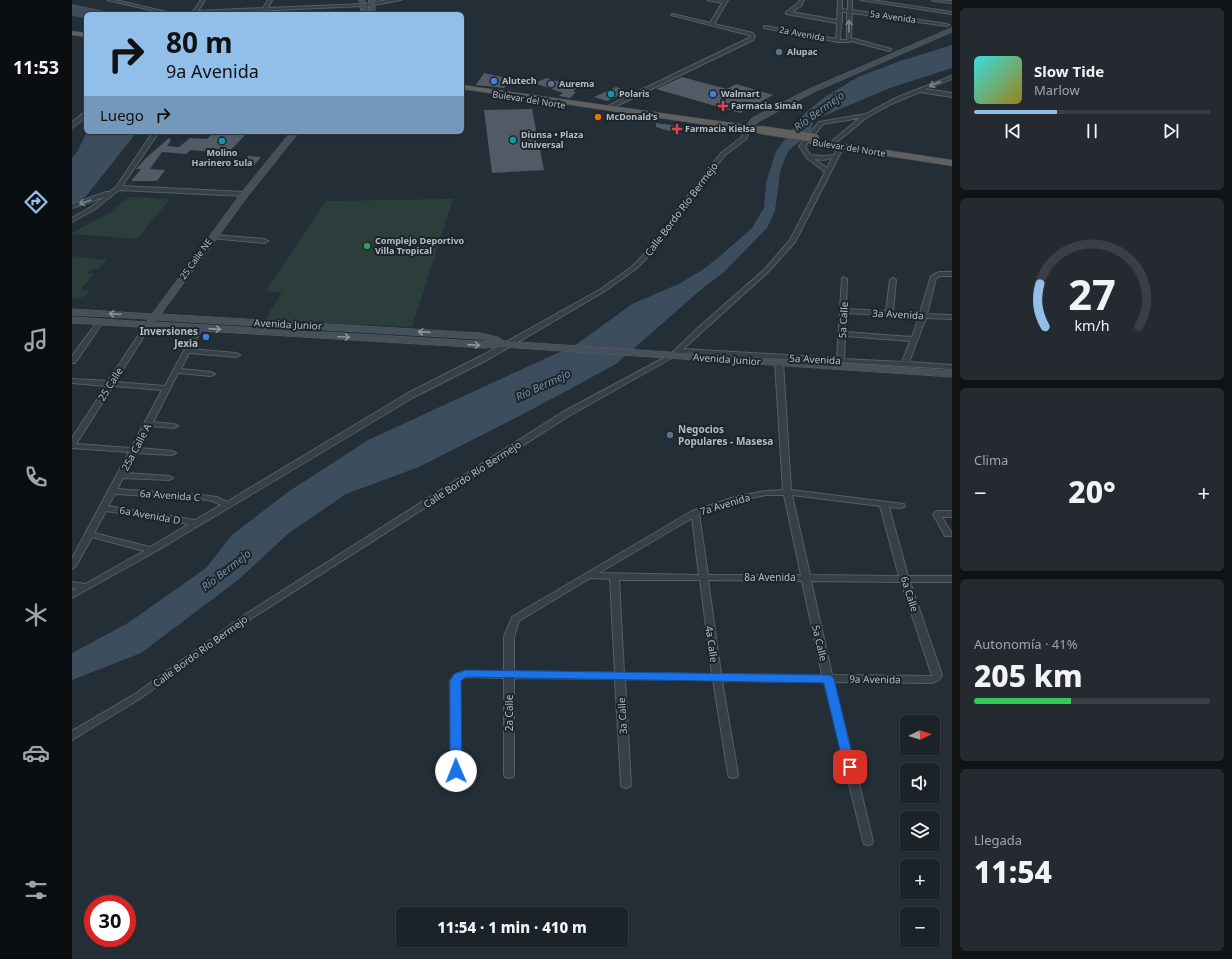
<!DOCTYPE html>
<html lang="es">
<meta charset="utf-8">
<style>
:root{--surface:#1b2228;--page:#242a30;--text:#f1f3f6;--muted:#a0a4a8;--line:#393f45;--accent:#91bfe9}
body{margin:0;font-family:"Noto Sans",sans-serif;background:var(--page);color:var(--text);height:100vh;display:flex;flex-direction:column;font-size:15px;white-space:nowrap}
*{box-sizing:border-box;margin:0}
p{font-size:13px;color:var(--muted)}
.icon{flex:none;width:22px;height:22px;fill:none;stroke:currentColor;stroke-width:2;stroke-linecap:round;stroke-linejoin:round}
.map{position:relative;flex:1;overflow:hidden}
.sheet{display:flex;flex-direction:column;gap:8px;padding:8px;background:#0f1316;width:280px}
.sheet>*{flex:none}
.banner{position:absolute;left:12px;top:12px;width:380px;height:122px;border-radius:6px;box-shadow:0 1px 3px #0004,0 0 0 1px var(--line);background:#91bfe9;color:#111;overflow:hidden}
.needle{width:26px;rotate:85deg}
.tools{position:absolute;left:828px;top:715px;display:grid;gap:8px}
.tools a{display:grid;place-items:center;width:40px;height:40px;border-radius:6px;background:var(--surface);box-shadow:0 1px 3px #0004,0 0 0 1px var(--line);font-size:20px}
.speed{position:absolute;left:12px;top:895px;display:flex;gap:8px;font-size:20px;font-weight:700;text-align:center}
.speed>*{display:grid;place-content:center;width:52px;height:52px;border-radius:50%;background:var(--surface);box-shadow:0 1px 3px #0004,0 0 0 1px var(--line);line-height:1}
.speed .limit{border:6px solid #d22;background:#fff;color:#111}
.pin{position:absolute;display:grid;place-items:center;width:34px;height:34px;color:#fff;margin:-17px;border-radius:8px;box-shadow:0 2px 6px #0006}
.me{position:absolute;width:44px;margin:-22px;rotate:359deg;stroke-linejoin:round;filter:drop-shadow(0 0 3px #0008)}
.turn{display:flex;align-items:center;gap:14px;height:84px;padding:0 16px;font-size:18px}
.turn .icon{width:52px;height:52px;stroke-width:2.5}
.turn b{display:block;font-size:28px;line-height:34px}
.then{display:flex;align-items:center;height:38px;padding:0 16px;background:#0003;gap:8px;font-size:15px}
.big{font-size:30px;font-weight:800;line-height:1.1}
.sheet .widget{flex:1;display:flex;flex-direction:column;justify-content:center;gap:6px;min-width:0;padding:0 14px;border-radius:6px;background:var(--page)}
.sheet .dial{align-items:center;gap:0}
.dial svg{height:104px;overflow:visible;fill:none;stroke:var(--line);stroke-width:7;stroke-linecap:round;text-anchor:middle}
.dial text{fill:var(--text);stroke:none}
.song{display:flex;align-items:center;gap:12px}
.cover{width:48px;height:48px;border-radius:6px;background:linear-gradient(135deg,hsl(180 70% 55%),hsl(50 70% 35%))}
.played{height:4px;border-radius:2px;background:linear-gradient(90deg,var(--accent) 35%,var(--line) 35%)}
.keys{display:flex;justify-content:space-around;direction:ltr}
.heat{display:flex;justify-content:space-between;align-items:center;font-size:22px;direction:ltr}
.charge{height:6px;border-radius:3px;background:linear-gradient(90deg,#34c759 41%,var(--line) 0)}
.trip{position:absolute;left:324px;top:907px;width:232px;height:40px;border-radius:6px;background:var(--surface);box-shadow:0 1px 3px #0004,0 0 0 1px var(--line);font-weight:800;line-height:40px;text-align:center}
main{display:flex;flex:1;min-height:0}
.tabs{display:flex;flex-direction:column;width:72px;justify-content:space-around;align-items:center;background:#0b0e10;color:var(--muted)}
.tabs .icon{width:28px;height:28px}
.tabs .current{color:var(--accent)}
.tabs b{font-size:18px;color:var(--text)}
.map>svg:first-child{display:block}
</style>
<main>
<nav class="tabs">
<b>11:53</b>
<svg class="icon current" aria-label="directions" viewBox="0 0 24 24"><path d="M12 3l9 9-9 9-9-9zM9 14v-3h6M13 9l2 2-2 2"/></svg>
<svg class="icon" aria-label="music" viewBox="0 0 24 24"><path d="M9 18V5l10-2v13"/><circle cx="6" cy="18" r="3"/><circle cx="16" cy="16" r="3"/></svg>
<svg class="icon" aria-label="phone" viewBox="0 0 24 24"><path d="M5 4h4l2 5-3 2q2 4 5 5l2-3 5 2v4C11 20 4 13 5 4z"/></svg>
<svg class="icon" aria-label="climate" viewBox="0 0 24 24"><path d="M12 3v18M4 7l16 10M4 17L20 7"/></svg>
<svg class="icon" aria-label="car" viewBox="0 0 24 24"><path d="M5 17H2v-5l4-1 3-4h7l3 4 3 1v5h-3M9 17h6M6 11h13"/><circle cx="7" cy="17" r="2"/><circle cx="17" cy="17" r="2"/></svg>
<svg class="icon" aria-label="filters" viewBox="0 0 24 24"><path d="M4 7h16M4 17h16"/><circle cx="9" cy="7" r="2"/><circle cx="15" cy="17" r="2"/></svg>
</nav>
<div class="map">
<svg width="880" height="959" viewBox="0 0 880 959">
<rect width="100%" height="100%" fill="#242e36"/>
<g fill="#2c3e3c">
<path d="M57,197L98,199L65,239L0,234V233L37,213Z"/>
<path d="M381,199L340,327L193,320L210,292L194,291L254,201Z"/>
<path d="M0,256L35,260L26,269H19L15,273L22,274L9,289L17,291L14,296L0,299Z"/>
</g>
<g fill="#3c4e5d">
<path d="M0,4L47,14H14V18L0,16Z"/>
<path d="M880,45V68L818,88L742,120L737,134L717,150L713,158L708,172L703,211L695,228L651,273L632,287L544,364L459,410L347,467L274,494L217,533L166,580L69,653L0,680V653L56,623L134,568L160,535L216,492L296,440L505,344L560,304L607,284L630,270L646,258L680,228L692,208L694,183L704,151L733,113L753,97L786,77L828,61Z"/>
<path d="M15,132H65L14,196L0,205V158L5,152Z"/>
</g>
<g fill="#505b65">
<path d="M412,73L439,79L432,88L404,85Z"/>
<path d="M610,77L655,89L664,84L701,95L668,113L584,89Z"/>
<path d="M475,78L505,87L501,92H504L498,98L487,96L491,93L462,83Z"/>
<path d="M544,87L556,91L535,101L522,97Z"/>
<path d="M460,109L472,170L420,173L412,110Z"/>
<path d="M584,123L613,127L604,133L584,127Z"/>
<path d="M142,132H176L156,153L119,150L114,154L90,152L78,169L93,170L85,181H59L69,169H64L73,159L97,138L99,140L95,146L107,147L118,138L135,139Z"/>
<path d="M176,156L189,157L180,168L167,166Z"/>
</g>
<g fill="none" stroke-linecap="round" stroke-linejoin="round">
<defs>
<g id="minor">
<path d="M35,0H43L104,14H96Z"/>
<path d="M129,0H133L126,11L191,8L196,0H200L196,8L291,4L293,5L291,6L119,14Z"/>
<path d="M635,0H656L642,24L681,33L683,36L681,40L540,108H536V106L677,38L679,36L677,35L599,15L601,14L638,23L650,3Z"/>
<path d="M728,0H732L729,6L720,12L765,20L766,0H770V9L776,10V0H780V10L875,24L877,25L875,26L780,13L779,38L819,49V50L817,51L779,41L777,42H766L692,28V26H694L764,39L765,23L714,14V12L725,4ZM770,12H775V40H768L769,23L770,22Z"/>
<path d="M788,0H799L880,12V14Z"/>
<path d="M860,0L880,1V3L862,1Z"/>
<path d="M880,76V79L853,89L880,93V97L848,92L819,104L794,118L765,142L760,141L788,118L751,124L733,146L738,155L751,156L762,155L767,145L772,146L723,242L697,271L611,349L765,358L770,278L772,277L775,279L774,309L814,311L818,280L821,278L824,280L821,312L848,313L859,276L867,272H880V276H868L864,278L855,314L880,315V319L854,318L837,362L880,365V369L607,353L603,356L497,416L180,618L69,698L0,740V731L63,694L174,614L491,412L599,354L627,327L693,269L718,240L753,172L735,158L727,146L747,122L794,114L826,97ZM760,158L755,168L742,159L751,160ZM774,313L847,317L840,337L773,332ZM773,336L838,341L830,362L772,359Z"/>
<path d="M672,131L677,132L674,139L653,155L614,205L588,244L565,268L533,291L415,360L342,397L86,550L0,598V591L5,589L0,588V582L13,584L72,551L20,537L4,566L0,569V558L57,452L0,448V438L34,386L0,383V379L36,381L74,324L76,323L79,325L43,382L93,386L124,328L127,326L130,328L119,349L164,353L168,355L164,357L117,353L109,369L139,372L143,374L139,376L106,373L81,422L102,424L106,426L102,428L78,426L67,448L100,451L104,453L100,455L64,453L54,473L97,476L101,478L97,480L51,478L45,489L129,495L145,497L155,502L336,393L409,356L529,289L561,266L584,242L610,203L649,153L670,137ZM41,386L90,390L59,448L4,444ZM43,494L129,499L140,501L149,505L123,520L36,506ZM34,511L117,524L78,547L22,533Z"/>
<path d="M81,132H87L50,186L173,192L176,194L173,196L47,190L23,209L0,222V218L19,207L32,197L0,208V204L34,192H38L44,187Z"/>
<path d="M141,235L193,239L196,241L193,243L139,238V236Z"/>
<path d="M28,320L31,322L3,363H0V356L26,321Z"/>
<path d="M704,360H710L711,362L719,490L832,504L833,506L829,508L817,507L836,576H880V582H838L870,675L867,680L860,683L762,682L801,841L800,844L796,845L792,844L791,841L752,682L650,681L666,774L665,777L661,778L657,777L656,774L641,680L553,679L559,784L558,787L554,788L550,787L549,784L543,679L442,678V774L441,777L437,778L433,777L432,774V678L394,677L389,678L388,681L389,771L388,774L384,775L380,774L379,771L378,681L383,674L394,671H432V637L440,617L620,511L666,496L694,491L711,490L703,362ZM694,495H712L729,575H636L627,514L668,500ZM720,495L808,506L827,576L738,575ZM620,518L627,575L527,573ZM518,578L538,579L543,673L442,671V637L447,621ZM547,580H628L640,674L552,673ZM636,580L730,581L750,675L649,674ZM739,581L829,582L860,676L760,675Z"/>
<path d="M865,511H880V517H870L880,534L879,536H873L861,514Z"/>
</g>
<g id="tertiary">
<path d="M315,0H329L291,7L288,5Z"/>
<path d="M14,111V117L0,128V122Z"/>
</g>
<g id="secondary">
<path d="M287,0H293L296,14H290Z"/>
<rect x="297" y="0" width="6" height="14"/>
<path d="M880,28V32L742,92L686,122L679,130H676L672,128L680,118L737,89Z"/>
<path d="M219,132H227L176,196L89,314L408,333L426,337L432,341L880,371V377L430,347L412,348L0,323V317L75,322L76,319L0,315V309L80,314L170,192ZM85,320L408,339L421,342L83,322Z"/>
</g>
<g id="trunk">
<path d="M0,31L14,33V37L0,35Z"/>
<path d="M390,85L689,127L693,130L689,133L390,89Z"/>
<path d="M741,139L880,160V166L738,144L737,142L738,140Z"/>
</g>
</defs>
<use href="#minor" stroke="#555e65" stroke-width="2"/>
<use href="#tertiary" stroke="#555e65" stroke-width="2"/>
<use href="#secondary" stroke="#555e65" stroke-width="1"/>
<use href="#trunk" stroke="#424b52" stroke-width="1"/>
<use href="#minor" fill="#374047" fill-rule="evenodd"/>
<use href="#tertiary" fill="#374047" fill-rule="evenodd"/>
<use href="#secondary" fill="#465059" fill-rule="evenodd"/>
<use href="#trunk" fill="#60605e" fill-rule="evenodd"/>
<defs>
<path id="trunk-bridge" d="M689,130L743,138"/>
</defs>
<use href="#trunk-bridge" stroke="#424b52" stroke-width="9" stroke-linecap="butt"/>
<use href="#trunk-bridge" stroke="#60605e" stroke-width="8"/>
</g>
<defs><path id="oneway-shaft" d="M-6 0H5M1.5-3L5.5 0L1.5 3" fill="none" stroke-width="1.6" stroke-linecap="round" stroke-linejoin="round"/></defs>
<g stroke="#7b848b">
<use href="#oneway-shaft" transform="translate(777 26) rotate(-89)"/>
<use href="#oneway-shaft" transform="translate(863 84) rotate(159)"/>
<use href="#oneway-shaft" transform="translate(13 202) rotate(161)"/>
</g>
<g stroke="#8c969e">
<use href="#oneway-shaft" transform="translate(43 314) rotate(-177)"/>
<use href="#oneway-shaft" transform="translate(143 329) rotate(4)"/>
<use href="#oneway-shaft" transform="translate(352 332) rotate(-176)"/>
<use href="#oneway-shaft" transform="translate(272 337) rotate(3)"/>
<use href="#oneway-shaft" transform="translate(402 345) rotate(4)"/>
</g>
<path fill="#1a73e8" stroke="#114b97" d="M394,670L756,675L760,676L762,679L783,767L782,770L778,772L774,770L772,767L752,683L394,677L389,681L390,771L388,774L384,775L380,774L378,771V681L382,674Z"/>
<g fill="#5c6f8a" stroke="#1d252c" stroke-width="1.5">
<circle cx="707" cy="52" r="4"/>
<circle cx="479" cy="84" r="4"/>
<circle cx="598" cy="435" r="4"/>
</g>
<g fill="#3f7fe0" stroke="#1d252c" stroke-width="1.5">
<circle cx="422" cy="81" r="4"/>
<circle cx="641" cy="94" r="4"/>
<circle cx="134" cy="337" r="4"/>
</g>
<g fill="#0f9aa8" stroke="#1d252c" stroke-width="1.5">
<circle cx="539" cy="94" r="4"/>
<circle cx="441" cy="140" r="4"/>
<circle cx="150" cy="141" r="4"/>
</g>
<g fill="#e0444e" stroke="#1d252c" stroke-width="1.5">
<path d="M649 100h4v4h4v4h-4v4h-4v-4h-4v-4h4z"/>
<path d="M603 123h4v4h4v4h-4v4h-4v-4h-4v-4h4z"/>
</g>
<circle fill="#e8710a" stroke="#1d252c" stroke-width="1.5" cx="526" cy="117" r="4"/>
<circle fill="#2e9e5b" stroke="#1d252c" stroke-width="1.5" cx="295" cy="246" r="4"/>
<g text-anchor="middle" stroke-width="4" stroke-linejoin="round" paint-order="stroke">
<g font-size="9" fill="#b2bbc3" stroke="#1d252c">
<text transform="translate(821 17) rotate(8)" y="3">5a Avenida</text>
<text transform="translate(730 34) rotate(11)" y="3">2a Avenida</text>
<text transform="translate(457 100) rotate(9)" y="3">Bulevar del Norte</text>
<text transform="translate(777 148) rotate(9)" y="3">Bulevar del Norte</text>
<text transform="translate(124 259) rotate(-54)" y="3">25 Calle NE</text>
</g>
<g font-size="9" font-weight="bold" fill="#b2bbc3" stroke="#1d252c" text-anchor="start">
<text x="715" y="55">Alupac</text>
<text x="430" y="84">Alutech</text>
<text x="487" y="87">Aurema</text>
<text x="547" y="97">Polaris</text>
<text x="649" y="97">Walmart</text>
<text x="659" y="109">Farmacia Simán</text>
<text x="534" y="120">McDonald's</text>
<text x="613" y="132">Farmacia Kielsa</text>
<text x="449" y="138">Diunsa • Plaza<tspan x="449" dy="10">Universal</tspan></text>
<text x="150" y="156" text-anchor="middle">Molino<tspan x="150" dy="10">Harinero Sula</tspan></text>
<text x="303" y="244">Complejo Deportivo<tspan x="303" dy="10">Villa Tropical</tspan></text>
</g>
<g font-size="10" fill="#b2bbc3" stroke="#1d252c">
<text transform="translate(609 209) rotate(-53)" y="4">Calle Bordo Río Bermejo</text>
<text transform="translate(826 314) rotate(3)" y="4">3a Avenida</text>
<text transform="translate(771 320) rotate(-87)" y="4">5a Calle</text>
<text transform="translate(216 324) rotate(3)" y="4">Avenida Junior</text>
<text transform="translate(655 359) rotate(4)" y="4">Avenida Junior</text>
<text transform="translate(743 359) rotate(3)" y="4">5a Avenida</text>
<text transform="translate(38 384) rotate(-58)" y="4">25 Calle</text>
<text transform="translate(64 447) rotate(-62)" y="4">25a Calle A</text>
<text transform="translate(400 474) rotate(-33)" y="4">Calle Bordo Río Bermejo</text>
<text transform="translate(98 495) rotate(4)" y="4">6a Avenida C</text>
<text transform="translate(653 504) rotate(-17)" y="4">7a Avenida</text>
<text transform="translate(78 515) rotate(10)" y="4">6a Avenida D</text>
<text x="698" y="581">8a Avenida</text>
<text transform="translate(838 594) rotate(72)" y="4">6a Calle</text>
<text transform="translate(748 643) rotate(77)" y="4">5a Calle</text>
<text transform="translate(640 644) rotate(82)" y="4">4a Calle</text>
<text transform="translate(128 651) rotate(-36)" y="4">Calle Bordo Río Bermejo</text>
<text transform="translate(803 679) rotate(1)" y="4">9a Avenida</text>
<text transform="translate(437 713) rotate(-90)" y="4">2a Calle</text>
<text transform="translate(550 716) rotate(-93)" y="4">3a Calle</text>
</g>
<g font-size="10" font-weight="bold" fill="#b2bbc3" stroke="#1d252c" text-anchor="end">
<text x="126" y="335">Inversiones<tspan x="126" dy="12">Jexia</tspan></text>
<text x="606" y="433" text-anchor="start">Negocios<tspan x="606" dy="12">Populares - Masesa</tspan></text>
</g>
<g font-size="11" font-style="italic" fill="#778fa3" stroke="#1d252c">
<text transform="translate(747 111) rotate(-36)" y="4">Río Bermejo</text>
<text transform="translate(471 385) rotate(-25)" y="4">Río Bermejo</text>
<text transform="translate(154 570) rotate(-38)" y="4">Río Bermejo</text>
</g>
</g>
</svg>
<div class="tools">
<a><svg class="needle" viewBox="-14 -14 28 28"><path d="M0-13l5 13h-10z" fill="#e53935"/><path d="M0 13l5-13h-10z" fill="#a0a4a8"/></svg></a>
<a><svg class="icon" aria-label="sound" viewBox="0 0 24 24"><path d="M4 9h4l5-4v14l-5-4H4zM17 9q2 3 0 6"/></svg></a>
<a><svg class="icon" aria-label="layers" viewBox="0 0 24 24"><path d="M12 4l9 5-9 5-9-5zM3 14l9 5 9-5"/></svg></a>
<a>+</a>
<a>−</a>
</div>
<div class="speed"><div class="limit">30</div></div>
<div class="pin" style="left:778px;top:767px;background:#d93025"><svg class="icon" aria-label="arrive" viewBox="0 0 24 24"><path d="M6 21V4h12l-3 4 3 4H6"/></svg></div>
<svg class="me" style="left:384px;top:771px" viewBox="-20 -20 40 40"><circle r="19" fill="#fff"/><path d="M0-13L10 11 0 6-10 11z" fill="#1a73e8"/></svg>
<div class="trip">11:54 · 1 min · 410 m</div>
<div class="banner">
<div class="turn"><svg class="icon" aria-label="right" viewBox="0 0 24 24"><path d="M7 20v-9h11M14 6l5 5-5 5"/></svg><div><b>80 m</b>9a Avenida</div></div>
<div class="then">Luego<svg class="icon" aria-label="right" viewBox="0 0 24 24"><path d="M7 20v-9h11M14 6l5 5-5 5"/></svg></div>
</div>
</div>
<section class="sheet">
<div class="widget">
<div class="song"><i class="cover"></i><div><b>Slow Tide</b><p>Marlow</p></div></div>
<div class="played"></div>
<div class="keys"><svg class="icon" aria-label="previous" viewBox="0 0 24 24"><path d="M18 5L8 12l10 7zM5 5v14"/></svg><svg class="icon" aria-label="pause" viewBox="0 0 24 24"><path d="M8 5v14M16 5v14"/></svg><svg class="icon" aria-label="next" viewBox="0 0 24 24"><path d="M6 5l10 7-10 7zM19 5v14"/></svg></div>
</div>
<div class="widget dial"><svg viewBox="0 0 100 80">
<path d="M14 69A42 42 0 1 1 86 69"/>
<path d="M14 69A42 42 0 0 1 10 36" stroke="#91bfe9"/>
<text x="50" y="56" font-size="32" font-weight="700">27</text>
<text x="50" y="72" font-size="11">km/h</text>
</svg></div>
<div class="widget"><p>Clima</p>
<div class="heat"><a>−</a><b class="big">20°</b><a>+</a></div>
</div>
<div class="widget"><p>Autonomía · 41%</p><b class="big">205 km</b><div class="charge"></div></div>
<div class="widget"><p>Llegada</p><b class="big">11:54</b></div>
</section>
</main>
